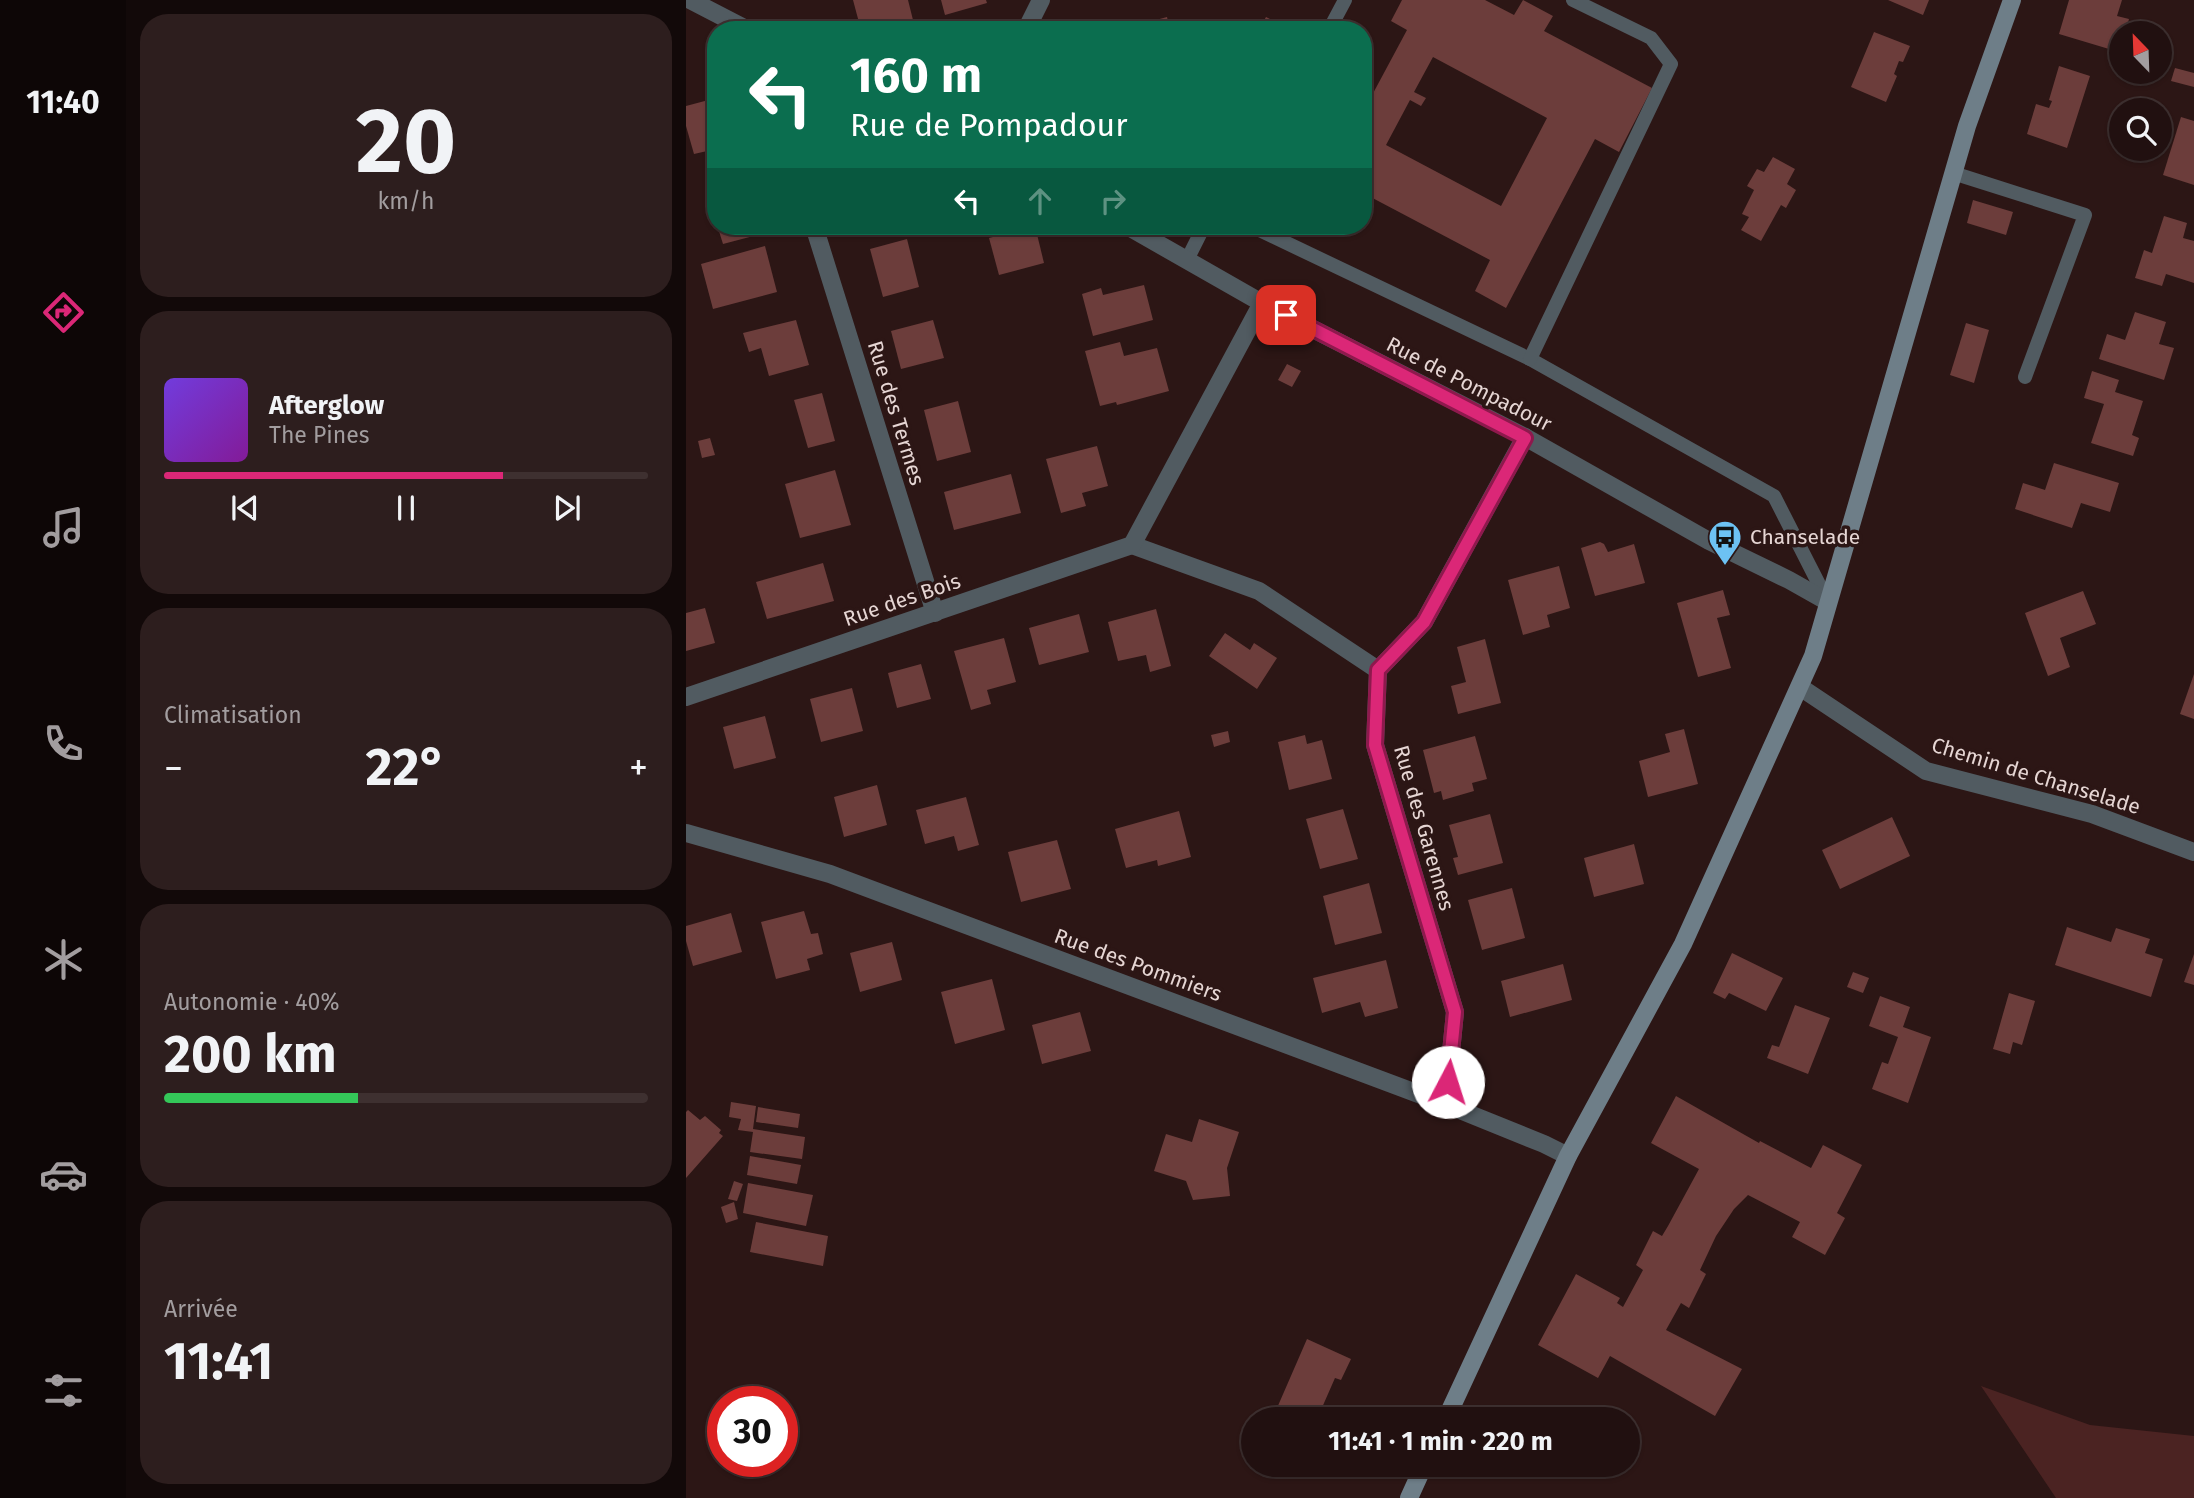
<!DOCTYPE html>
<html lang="fr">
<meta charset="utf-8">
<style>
:root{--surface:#211010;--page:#2d1e1e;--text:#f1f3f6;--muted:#a29d9f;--line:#3e3030;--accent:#db2777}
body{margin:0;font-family:"Fira Sans",sans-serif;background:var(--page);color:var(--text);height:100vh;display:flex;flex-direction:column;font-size:26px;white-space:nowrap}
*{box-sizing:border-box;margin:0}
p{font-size:23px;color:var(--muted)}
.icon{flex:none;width:38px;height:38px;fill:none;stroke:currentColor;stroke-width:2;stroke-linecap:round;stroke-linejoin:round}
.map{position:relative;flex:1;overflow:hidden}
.details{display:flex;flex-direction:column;gap:14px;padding:14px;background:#120909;width:560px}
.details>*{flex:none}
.hud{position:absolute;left:21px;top:21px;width:665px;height:214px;border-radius:28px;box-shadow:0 2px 5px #0004,0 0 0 2px var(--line);background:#0b6e4f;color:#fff;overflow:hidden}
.needle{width:46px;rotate:337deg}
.controls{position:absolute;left:1423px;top:21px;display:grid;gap:14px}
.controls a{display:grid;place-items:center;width:63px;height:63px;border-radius:50%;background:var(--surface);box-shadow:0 2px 5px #0004,0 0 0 2px var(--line);font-size:35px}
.speed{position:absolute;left:21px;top:1386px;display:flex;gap:14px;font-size:35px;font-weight:700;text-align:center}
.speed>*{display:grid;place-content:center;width:91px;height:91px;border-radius:50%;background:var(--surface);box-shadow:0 2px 5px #0004,0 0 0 2px var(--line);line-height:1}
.speed .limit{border:10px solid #d22;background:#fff;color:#111}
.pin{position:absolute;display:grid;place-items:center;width:60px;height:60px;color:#fff;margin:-30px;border-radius:14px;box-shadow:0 4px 10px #0006}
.me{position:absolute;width:77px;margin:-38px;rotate:5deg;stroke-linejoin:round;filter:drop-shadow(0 0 5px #0008)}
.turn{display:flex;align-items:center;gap:24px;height:147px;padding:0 28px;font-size:32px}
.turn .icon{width:91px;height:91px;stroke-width:2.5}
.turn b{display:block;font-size:49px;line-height:60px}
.lanes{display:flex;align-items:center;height:66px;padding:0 28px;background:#0003;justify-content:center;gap:35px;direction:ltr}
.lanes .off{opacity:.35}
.big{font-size:52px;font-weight:700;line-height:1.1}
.details .card{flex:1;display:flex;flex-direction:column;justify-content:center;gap:10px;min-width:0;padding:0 24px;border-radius:28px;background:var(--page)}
.details .dial{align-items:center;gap:0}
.dial b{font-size:91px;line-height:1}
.song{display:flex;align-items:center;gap:21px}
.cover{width:84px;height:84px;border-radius:10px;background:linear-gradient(135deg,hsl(260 70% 55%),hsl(290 70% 35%))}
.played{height:7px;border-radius:4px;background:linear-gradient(90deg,var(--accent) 70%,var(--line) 70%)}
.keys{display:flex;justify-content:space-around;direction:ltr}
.heat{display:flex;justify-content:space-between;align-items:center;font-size:38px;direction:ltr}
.charge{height:10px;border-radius:5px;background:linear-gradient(90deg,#34c759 40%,var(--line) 0)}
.trip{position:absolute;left:555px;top:1407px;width:399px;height:70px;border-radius:35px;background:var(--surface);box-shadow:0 2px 5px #0004,0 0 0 2px var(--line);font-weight:700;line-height:70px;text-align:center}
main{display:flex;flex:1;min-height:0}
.dock{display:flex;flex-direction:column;width:126px;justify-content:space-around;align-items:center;background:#0d0606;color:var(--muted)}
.dock .icon{width:49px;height:49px}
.dock .current{color:var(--accent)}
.dock b{font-size:32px;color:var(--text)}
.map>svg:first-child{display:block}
</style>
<main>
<nav class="dock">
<b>11:40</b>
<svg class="icon current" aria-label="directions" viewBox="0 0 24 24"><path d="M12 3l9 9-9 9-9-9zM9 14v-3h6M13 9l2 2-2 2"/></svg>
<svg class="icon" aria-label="music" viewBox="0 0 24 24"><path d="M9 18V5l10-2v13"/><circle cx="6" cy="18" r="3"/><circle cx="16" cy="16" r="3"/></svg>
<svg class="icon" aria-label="phone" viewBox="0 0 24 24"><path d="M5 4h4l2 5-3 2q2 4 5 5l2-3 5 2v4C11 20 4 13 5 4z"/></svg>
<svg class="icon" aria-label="climate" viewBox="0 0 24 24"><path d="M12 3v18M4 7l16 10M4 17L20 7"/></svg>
<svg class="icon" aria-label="car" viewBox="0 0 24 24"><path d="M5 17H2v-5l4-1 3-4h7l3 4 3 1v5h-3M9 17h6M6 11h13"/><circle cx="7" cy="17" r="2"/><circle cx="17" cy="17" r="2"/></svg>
<svg class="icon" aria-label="filters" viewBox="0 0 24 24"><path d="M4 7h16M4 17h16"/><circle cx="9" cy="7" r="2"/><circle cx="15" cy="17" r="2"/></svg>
</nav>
<section class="details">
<div class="card dial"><b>20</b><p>km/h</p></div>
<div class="card">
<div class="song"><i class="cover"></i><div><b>Afterglow</b><p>The Pines</p></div></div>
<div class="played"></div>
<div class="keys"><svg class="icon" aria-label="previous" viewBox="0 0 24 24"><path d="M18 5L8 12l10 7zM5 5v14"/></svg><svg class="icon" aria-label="pause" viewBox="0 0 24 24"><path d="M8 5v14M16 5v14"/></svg><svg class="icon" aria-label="next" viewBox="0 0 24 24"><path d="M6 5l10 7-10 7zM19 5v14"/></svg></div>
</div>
<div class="card"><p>Climatisation</p>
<div class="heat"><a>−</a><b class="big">22°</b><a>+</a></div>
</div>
<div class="card"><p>Autonomie · 40%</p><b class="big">200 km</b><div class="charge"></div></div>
<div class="card"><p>Arrivée</p><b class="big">11:41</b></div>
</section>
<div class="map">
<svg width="1508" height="1498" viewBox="0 0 1508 1498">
<rect width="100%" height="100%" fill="#2c1615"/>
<path fill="#4b2322" d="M1295,1386L1404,1425L1508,1436V1498H1370Z"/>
<g fill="#6c3d3b" fill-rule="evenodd">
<path d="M167,0H222L229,28L175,30Z"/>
<path d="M255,0H300L301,3L259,15Z"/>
<path d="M716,0H799L828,15L837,0L867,16L858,31L966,88L933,152L909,139L820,308L789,291L804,260L677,193V112L721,30L705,21ZM747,57L861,118L815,206L700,145L724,100L735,106L740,98L728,92Z"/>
<path d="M1202,0H1243L1237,15Z"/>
<path d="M1383,0H1436L1431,16L1443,19L1439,33H1435L1433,52L1373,34Z"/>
<path d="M481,17L484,30H457L455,24Z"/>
<path d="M580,17L596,25L605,30H573Z"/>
<path d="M1188,32L1224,46L1217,62L1213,61L1208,74L1211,76L1200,102L1165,87Z"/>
<path d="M1373,66L1404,76L1381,148L1341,134L1350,104L1363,108L1366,101L1363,100Z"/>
<path d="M1489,68L1508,73V87L1485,81Z"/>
<path d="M30,98V149L8,154L0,126V106Z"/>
<path d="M1495,117L1508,121V185L1477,175Z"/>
<path d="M1087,157L1109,169L1101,184L1110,190L1100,208L1095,205L1075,241L1055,230L1063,217L1056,214L1068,190L1061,186L1071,169L1078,172Z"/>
<path d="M30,196V223L26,221L21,203L24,198Z"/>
<path d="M1287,200L1327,212L1320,235L1281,223Z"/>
<path d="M1478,216L1501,223L1497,238L1508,241V283L1480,274L1476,286L1449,278L1458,250L1466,253Z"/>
<path d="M41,226H77L79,233L37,244L32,228Z"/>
<path d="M349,226L358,263L313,275L303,238Z"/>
<path d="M221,239L233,287L197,297L184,249Z"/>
<path d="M79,246L91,292L27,309L15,264Z"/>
<path d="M458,285L467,320L407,336L396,294L415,288L417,295Z"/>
<path d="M1449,312L1480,322L1473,344L1488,348L1478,380L1413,359L1421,334L1439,340Z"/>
<path d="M110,320L123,365L83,376L75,348L63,352L57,333Z"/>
<path d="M247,320L258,358L215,369L205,331Z"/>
<path d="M1280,323L1303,330L1288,383L1264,375Z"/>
<path d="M434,342L438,356L471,348L483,391L431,405L430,402L414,406L399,351Z"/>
<path d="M601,364L615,371L606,387L592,380Z"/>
<path d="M1406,371L1433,380L1429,392L1457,401L1446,435L1453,438L1447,456L1405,443L1418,404L1398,398Z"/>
<path d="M136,393L149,441L122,448L108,400Z"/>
<path d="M272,401L285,452L251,461L238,410Z"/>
<path d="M24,438L29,455L16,458L12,441Z"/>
<path d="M411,446L422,486L396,493L400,506L375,513L360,459Z"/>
<path d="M1368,463L1433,483L1424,512L1395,503L1386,528L1329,509L1337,483L1359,490Z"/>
<path d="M149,470L165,525L114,538L99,484Z"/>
<path d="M325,474L335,513L268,530L258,492Z"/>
<path d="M914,542L918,544L922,552L948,544L959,583L909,596L895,548Z"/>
<path d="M137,563L148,601L81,619L70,582Z"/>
<path d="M873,566L884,608L861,615L864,627L837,635L822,580Z"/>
<path d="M1037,590L1044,615L1031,618L1045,668L1012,677L991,603Z"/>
<path d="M1397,591L1410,624L1374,638L1384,667L1362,676L1339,613Z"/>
<path d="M19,608L29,643L0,651V613Z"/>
<path d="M470,609L485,666L464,672L460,655L432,661L422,622Z"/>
<path d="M393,614L403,652L353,665L343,628Z"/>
<path d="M539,633L564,650L568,643L591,658L571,689L523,656Z"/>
<path d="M318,638L330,682L301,690L305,704L285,710L268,651Z"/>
<path d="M799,639L815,703L772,714L765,686L780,682L771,647Z"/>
<path d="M235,664L245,699L211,708L202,673Z"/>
<path d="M1508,674V719L1494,714Z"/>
<path d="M166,688L177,731L135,742L124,699Z"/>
<path d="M79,716L90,758L48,769L37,727Z"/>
<path d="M998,729L1012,784L962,797L953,761L984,752L979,734Z"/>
<path d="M542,731L544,742L528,747L525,735Z"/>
<path d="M619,735L621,744L636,740L646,779L603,790L592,742Z"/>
<path d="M789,736L801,779L786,783L788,791L757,800L755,791L748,793L737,750Z"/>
<path d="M191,785L201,825L158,837L148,797Z"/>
<path d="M280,797L293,845L272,851L268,836L239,844L230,810Z"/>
<path d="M657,809L672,859L634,869L620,819Z"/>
<path d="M493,811L505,857L472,866L471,860L440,868L429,829Z"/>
<path d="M804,814L817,863L772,875L767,858L772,857L763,825Z"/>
<path d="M1206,817L1224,856L1154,889L1136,850Z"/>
<path d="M371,840L385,889L335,902L322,852Z"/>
<path d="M948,844L958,884L908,897L898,858Z"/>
<path d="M683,883L696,933L649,945L637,896Z"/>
<path d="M826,888L839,938L796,950L782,900Z"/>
<path d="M118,911L125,934L132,933L137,954L121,959L124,970L90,979L75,922Z"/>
<path d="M45,913L56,952L7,966L0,941V926Z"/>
<path d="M1381,927L1425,942L1430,928L1464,939L1459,953L1477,959L1465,997L1369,965Z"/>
<path d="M206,942L216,980L174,992L164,953Z"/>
<path d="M1046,953L1097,978L1080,1011L1043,993L1039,999L1027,993Z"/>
<path d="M1508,954V985L1498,982Z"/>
<path d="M700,960L712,1008L679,1017L674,1002L636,1013L627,978Z"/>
<path d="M877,964L886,1000L824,1017L815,981Z"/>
<path d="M1167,972L1183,978L1177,993L1161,987Z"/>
<path d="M306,979L319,1030L269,1044L255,992Z"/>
<path d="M1323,993L1349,1001L1336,1045L1327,1042L1324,1054L1307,1049Z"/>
<path d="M1194,996L1224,1007L1217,1027L1245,1037L1222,1103L1186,1089L1196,1062L1202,1064L1212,1037L1183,1026Z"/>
<path d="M1109,1005L1144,1018L1122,1074L1081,1058L1086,1045L1093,1047Z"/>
<path d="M394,1012L405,1051L356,1064L346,1025Z"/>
<path d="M990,1096L1073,1143L1074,1141L1125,1168L1137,1145L1176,1165L1151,1213L1159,1218L1139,1255L1106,1237L1114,1222L1062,1195L1048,1209L1030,1236L1014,1270L1020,1274L1003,1308L995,1303L980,1330L1056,1369L1029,1416L924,1356L912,1378L852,1345L890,1274L934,1298L931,1303L937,1307L957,1270L950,1265L967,1231L976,1236L982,1226L1013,1169L965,1143Z"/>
<path d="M45,1102L70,1106L67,1129L119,1137L116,1159L64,1152L67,1132L52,1130L55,1119L43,1117Z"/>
<path d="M72,1107L114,1114L112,1128L70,1122Z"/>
<path d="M2,1110L14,1120L19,1116L35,1130L33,1133L37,1136L0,1178V1112Z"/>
<path d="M513,1119L553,1132L541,1168L544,1196L507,1200L500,1181L468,1171L480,1134L506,1142Z"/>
<path d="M64,1156L115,1165L111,1184L61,1175Z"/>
<path d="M48,1181L57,1184L51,1201L42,1199Z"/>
<path d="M62,1183L127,1195L120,1226L57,1213Z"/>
<path d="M48,1202L52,1219L40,1223L35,1207Z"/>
<path d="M70,1222L142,1236L137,1266L64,1252Z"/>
<path d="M621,1339L665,1359L655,1380L649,1378L631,1419H617L591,1408Z"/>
</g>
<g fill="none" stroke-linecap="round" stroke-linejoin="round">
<g stroke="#515b61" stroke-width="14">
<path d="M643,30L659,0"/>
<path d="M1267,173L1399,215L1339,377"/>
<path d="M565,226L844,359L1088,496L1142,602"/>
<path d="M501,260L516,230L524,226"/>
<path d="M844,359L985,64L965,38L887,0"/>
</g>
<g stroke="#515b61" stroke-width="18">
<path d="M4,0L62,30"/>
<path d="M340,30L355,0"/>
<path d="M128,226L249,613"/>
<path d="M441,226L576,303L839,437L1023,541L1103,580L1142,602"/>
<path d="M446,545L573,591L692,670"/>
<path d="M1114,687L1240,771L1406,814L1508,852"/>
<path d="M0,697L446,545L576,303"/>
<path d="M0,833L144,874L754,1102L858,1144L882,1156"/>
<path d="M754,1102L762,1082L769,1012L689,745L692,670L738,622L839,437"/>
</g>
<g stroke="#6e7e88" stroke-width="18">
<path d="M760,1419L882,1156L997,944L1127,656L1281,126L1326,0"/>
<path d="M723,1498L738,1465"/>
</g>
</g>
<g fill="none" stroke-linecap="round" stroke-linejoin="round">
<defs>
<path id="route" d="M600,315L839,438L738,622L692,670L689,745L769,1012L762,1082"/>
</defs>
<use href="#route" stroke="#8e194d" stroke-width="18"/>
<use href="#route" stroke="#db2777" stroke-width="12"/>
</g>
<defs>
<symbol id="bus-pin" viewBox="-11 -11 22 30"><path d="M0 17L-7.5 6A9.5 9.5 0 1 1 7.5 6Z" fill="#6dc2f3" stroke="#2c1615"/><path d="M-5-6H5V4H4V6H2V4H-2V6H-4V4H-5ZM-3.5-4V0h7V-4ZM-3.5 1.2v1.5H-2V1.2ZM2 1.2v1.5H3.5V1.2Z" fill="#111"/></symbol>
</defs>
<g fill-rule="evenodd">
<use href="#bus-pin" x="1020" y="518" width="38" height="52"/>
</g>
<g text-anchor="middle" stroke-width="7" stroke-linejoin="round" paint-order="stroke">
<g font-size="21" fill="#e6d6d4" stroke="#2c1615">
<text transform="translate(783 384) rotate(27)" y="7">Rue de Pompadour</text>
<text transform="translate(210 413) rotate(73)" y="7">Rue des Termes</text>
<text transform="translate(216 600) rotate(-19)" y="7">Rue des Bois</text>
<text transform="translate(1350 776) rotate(17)" y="7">Chemin de Chanselade</text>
<text transform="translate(738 828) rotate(74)" y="7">Rue des Garennes</text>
<text transform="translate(452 965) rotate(20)" y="7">Rue des Pommiers</text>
</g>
<g font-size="21" fill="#e6d6d4" stroke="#2c1615" text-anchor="start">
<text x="1064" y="544">Chanselade</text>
</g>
</g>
</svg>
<div class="controls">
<a><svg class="needle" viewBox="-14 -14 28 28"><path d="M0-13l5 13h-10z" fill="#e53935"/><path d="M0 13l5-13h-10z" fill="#a29d9f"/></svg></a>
<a><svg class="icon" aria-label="search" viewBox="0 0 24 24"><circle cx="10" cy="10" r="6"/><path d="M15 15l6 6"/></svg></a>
</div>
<div class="speed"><div class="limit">30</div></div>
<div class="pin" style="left:600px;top:315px;background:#d93025"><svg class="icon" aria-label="arrive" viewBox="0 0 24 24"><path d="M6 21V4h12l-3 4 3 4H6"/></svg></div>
<svg class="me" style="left:762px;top:1082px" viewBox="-20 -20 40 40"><circle r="19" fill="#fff"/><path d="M0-13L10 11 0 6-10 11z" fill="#db2777"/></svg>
<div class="trip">11:41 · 1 min · 220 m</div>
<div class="hud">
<div class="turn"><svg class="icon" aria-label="left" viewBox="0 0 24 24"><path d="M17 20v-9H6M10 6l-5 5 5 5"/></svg><div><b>160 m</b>Rue de Pompadour</div></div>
<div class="lanes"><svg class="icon" aria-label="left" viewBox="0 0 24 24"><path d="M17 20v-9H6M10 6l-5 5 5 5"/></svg><svg class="icon off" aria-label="ahead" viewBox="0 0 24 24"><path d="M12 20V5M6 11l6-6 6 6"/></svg><svg class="icon off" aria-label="right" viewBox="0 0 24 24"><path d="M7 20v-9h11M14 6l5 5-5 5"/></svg></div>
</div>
</div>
</main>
